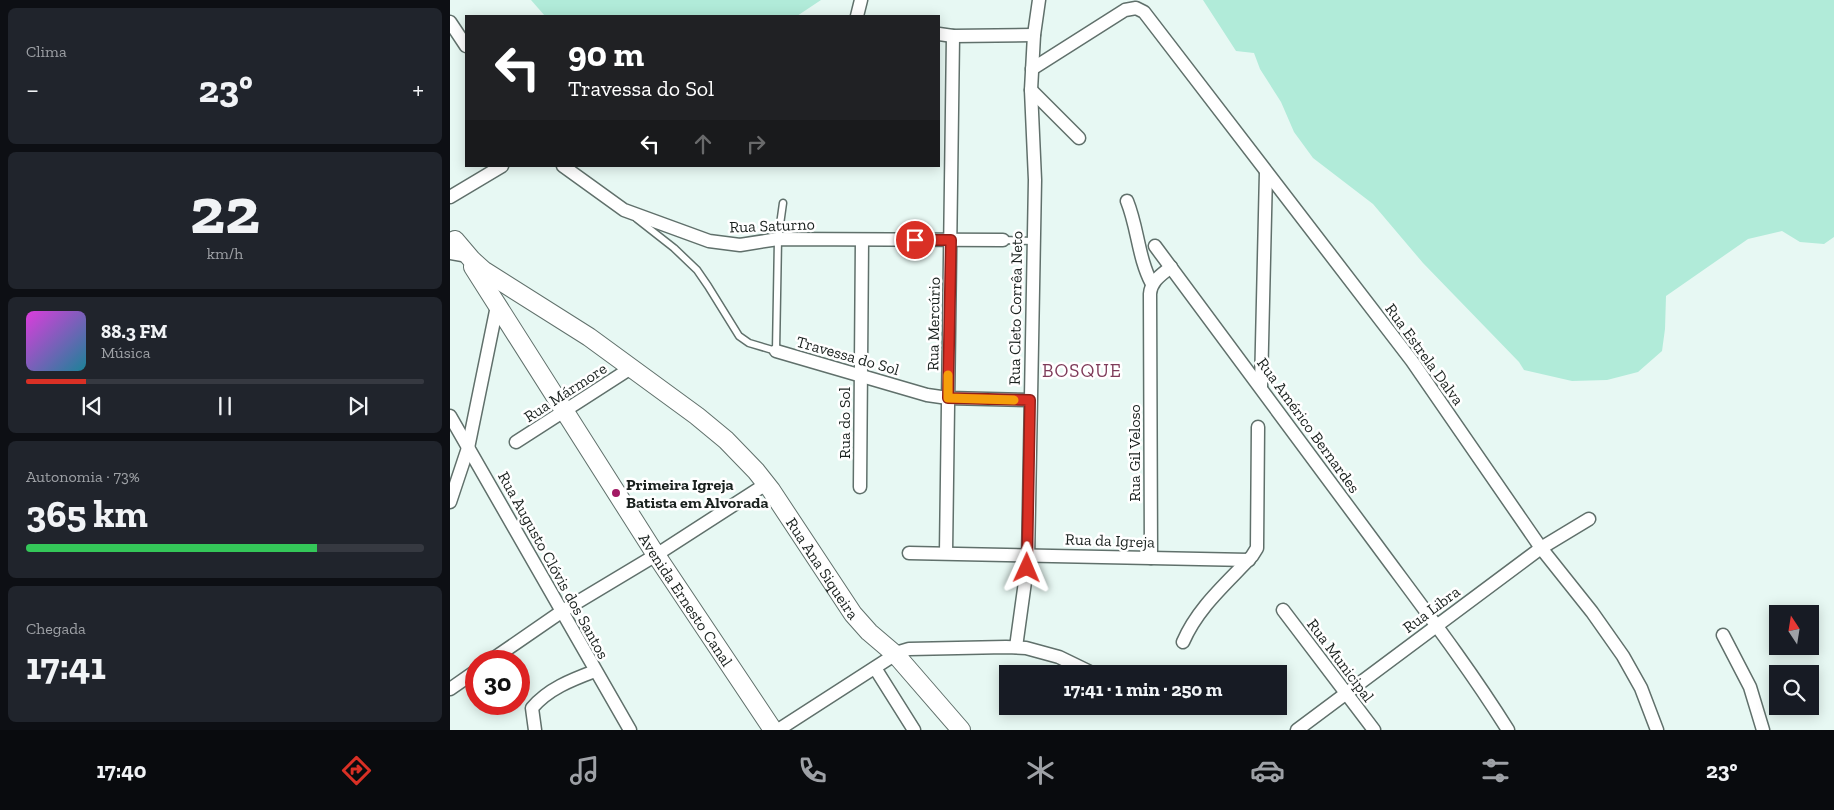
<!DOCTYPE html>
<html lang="pt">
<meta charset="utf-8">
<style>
:root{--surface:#171b24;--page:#20242c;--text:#f1f3f6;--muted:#9ea1a6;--line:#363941;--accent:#d93025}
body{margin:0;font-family:"Zilla Slab",serif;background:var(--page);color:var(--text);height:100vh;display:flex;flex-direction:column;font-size:19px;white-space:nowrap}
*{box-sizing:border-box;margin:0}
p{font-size:16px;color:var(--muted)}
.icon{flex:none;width:28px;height:28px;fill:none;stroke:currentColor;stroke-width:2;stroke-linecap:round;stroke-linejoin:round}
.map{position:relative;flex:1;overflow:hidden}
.drawer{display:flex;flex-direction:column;gap:8px;padding:8px;background:#0d0f14;width:450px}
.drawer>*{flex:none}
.guide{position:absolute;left:15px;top:15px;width:475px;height:152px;border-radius:0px;box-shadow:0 2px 12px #0003;background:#202124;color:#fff;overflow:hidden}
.needle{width:32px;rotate:348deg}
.fabs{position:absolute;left:1319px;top:605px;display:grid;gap:10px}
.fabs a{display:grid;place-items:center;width:50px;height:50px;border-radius:0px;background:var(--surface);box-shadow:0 2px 12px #0003;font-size:25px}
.speed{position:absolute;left:15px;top:650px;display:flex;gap:10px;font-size:25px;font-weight:700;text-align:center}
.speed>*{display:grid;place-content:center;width:65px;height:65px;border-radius:50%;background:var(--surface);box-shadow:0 2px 12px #0003;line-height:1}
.speed .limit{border:8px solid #d22;background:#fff;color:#111}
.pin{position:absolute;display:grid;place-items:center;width:42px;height:42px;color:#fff;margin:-21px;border:2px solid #fff;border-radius:50%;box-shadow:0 1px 5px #0007}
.me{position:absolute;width:55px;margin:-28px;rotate:1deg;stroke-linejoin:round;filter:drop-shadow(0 0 4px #0008)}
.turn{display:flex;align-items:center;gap:18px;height:105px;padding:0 20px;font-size:22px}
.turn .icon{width:65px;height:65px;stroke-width:2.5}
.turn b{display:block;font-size:35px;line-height:42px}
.lanes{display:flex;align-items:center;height:48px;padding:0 20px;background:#0003;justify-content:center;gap:25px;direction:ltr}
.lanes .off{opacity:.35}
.big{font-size:38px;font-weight:800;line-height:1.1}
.drawer .tile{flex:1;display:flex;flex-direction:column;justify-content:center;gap:8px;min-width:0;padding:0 18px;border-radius:8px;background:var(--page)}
.drawer .dial{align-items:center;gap:0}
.dial b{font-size:65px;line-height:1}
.song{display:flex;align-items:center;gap:15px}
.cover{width:60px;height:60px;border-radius:8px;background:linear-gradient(135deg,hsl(300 70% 55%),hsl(190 70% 35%))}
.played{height:5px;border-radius:2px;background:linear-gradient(90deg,var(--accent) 15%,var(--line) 15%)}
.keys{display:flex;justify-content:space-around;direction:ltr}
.heat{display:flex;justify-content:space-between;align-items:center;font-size:28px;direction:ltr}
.charge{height:8px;border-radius:4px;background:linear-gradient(90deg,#34c759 73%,var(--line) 0)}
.trip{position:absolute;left:549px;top:665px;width:288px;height:50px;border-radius:0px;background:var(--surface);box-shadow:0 2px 12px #0003;font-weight:800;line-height:50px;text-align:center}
.tab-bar{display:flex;height:80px;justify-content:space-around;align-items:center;background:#090b0e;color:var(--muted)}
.tab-bar .icon{width:35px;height:35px}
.tab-bar .on{color:var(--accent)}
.tab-bar b{font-size:22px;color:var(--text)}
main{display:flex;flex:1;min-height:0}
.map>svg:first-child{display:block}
</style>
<main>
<section class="drawer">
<div class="tile"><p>Clima</p>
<div class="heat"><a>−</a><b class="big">23°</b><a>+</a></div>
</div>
<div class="tile dial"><b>22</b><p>km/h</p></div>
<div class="tile">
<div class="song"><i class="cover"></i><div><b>88.3 FM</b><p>Música</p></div></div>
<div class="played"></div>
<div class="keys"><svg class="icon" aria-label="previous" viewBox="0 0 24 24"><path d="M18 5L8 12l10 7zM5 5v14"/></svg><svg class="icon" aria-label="pause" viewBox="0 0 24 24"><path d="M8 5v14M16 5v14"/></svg><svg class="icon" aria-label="next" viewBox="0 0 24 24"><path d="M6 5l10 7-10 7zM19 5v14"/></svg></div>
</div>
<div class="tile"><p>Autonomia · 73%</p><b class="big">365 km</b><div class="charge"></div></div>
<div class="tile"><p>Chegada</p><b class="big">17:41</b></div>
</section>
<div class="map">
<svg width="1384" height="730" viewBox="0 0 1384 730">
<rect width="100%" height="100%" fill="#e7f8f3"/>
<g fill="#b1ebd9">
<path d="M81,0H371L347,16H95Z"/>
<path d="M753,0H1384V237L1374,244L1350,242L1332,231L1298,239L1216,296L1215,329L1212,351L1188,372L1157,380L1122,381L1074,370L1069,362L973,263L923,204L863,158L844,132L831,102L810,69L804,53L786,51Z"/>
</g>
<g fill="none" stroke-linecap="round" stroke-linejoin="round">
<defs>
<g id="lane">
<path d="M187,219L224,248L247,270L258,286L289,336L299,343L326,351L328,239L333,203"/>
<path d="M553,240L583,241"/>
</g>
<g id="street">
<path d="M407,16L411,0"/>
<path d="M0,22L16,46"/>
<path d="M489,34L503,36L584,35"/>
<path d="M582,69L675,10L686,8L694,12L962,361L1091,548L1142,612L1173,656L1191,688L1207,730"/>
<path d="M581,90L629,138"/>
<path d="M113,166L174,210L259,241L290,245L328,239L553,240"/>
<path d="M0,197L52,166"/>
<path d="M677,201C688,228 688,258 702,284"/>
<path d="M705,246C779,345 853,444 926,544C971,605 1018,666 1058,730"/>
<path d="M0,253L18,256"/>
<path d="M326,351L477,395L498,398L580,400"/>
<path d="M811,387L816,172"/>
<path d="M0,416L180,730"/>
<path d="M66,442L181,368"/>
<path d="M410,487L412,240"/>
<path d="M0,502L18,448L47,306"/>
<path d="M459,553L799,560"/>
<path d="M496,553L503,36"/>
<path d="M701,558L700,294C701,281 711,275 721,267"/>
<path d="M833,610L924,730"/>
<path d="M1273,635L1300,687L1313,730"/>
<path d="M733,642C748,607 777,583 802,556L807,548L808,427"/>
<path d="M566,647L578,560L585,180L581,90L584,35L589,0"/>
<path d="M40,661L111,612L206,555L316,484"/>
<path d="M425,668L464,730"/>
<path d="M0,689L26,671"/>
<path d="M85,730L82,708C98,689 121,680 145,671"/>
<path d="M328,730L449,652L459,649L556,647L576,648L609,657L644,674"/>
<path d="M847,730L1091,548L1139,519"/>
</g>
<g id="secondary">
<path id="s1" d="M5,240L22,260L33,270L139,337L247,416L276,440L306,471L321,490L403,614L419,632L446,655L511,730"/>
<path id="s2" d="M23,267L206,555L323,730"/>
</g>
</defs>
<use href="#lane" stroke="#60706b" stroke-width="9"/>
<use href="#street" stroke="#60706b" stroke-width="15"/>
<use href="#secondary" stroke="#60706b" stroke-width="20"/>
<use href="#lane" stroke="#fff" stroke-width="6"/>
<use href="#street" stroke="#fff" stroke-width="12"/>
<use href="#secondary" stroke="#fff" stroke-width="18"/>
</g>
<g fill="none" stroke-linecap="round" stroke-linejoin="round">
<defs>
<path id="route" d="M465,240H501L498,398L580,400L577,568"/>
</defs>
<use href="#route" stroke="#8d1f18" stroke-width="12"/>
<use href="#route" stroke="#d93025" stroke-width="9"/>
<path stroke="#f59e0b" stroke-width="9" d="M498,375V398L564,400"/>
</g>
<circle fill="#a21964" stroke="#fff" stroke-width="2" cx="166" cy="493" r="5"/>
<g text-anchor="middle" stroke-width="5" stroke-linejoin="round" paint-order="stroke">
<g font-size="16" fill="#1a211e" stroke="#fff">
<text transform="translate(322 225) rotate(-2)" y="6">Rua Saturno</text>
<text transform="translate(565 308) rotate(-89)" y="6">Rua Cleto Corrêa Neto</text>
<text transform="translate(483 324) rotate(-89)" y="6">Rua Mercúrio</text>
<text transform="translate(975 354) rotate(54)" y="6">Rua Estrela Dalva</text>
<text transform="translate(398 355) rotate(16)" y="6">Travessa do Sol</text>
<text transform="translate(115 392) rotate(-33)" y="6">Rua Mármore</text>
<text transform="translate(394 423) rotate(-90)" y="6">Rua do Sol</text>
<text transform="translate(859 425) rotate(54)" y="6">Rua Américo Bernardes</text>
<text transform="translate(684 453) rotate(-90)" y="6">Rua Gil Veloso</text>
<text transform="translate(660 540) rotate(2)" y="6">Rua da Igreja</text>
<text transform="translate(104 565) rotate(61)" y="6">Rua Augusto Clóvis dos Santos</text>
<text dy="6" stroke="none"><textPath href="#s1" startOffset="499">Rua Ana Siqueira</textPath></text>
<text dy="6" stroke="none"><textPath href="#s2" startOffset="395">Avenida Ernesto Canal</textPath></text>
<text transform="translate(981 609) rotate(-37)" y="6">Rua Libra</text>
<text transform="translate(891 660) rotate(53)" y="6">Rua Municipal</text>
</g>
<g font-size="16" font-weight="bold" fill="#1a211e" stroke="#fff" text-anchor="start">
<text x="176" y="490">Primeira Igreja<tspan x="176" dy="18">Batista em Alvorada</tspan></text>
</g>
<g font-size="19" letter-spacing="1" fill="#7e3b59" stroke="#fff">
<text x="632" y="377">BOSQUE</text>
</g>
</g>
</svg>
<div class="fabs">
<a><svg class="needle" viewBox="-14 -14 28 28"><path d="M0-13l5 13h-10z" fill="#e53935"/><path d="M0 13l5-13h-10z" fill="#9ea1a6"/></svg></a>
<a><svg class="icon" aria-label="search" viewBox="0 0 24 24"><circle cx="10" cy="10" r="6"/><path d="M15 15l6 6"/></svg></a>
</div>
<div class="speed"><div class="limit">30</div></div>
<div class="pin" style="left:465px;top:240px;background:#d93025"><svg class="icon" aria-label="arrive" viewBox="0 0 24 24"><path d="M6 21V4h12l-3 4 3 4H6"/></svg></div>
<svg class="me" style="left:577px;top:568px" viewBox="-20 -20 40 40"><path d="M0-17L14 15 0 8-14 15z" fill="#d93025" stroke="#fff" stroke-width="4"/></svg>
<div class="trip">17:41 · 1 min · 250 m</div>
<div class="guide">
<div class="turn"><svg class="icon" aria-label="left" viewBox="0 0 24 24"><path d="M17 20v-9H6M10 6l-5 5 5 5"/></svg><div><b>90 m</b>Travessa do Sol</div></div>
<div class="lanes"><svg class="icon" aria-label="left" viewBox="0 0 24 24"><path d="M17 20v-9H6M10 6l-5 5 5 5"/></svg><svg class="icon off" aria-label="ahead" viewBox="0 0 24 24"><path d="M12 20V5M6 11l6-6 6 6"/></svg><svg class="icon off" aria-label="right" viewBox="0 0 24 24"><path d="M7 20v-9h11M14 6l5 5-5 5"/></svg></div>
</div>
</div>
</main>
<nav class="tab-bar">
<b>17:40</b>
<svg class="icon on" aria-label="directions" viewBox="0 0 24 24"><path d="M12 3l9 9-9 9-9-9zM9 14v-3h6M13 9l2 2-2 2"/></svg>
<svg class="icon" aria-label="music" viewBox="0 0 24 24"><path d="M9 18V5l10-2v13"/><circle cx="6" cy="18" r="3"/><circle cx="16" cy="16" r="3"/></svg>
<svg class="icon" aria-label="phone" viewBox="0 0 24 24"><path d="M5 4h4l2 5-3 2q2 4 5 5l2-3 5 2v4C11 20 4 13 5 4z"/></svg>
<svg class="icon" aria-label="climate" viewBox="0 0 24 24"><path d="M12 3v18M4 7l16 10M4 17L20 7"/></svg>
<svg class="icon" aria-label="car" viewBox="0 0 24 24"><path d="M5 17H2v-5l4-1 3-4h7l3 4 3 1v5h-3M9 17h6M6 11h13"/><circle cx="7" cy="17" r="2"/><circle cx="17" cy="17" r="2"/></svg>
<svg class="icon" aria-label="filters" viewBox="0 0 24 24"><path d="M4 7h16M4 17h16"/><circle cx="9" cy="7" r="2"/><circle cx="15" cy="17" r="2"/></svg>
<b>23°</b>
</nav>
